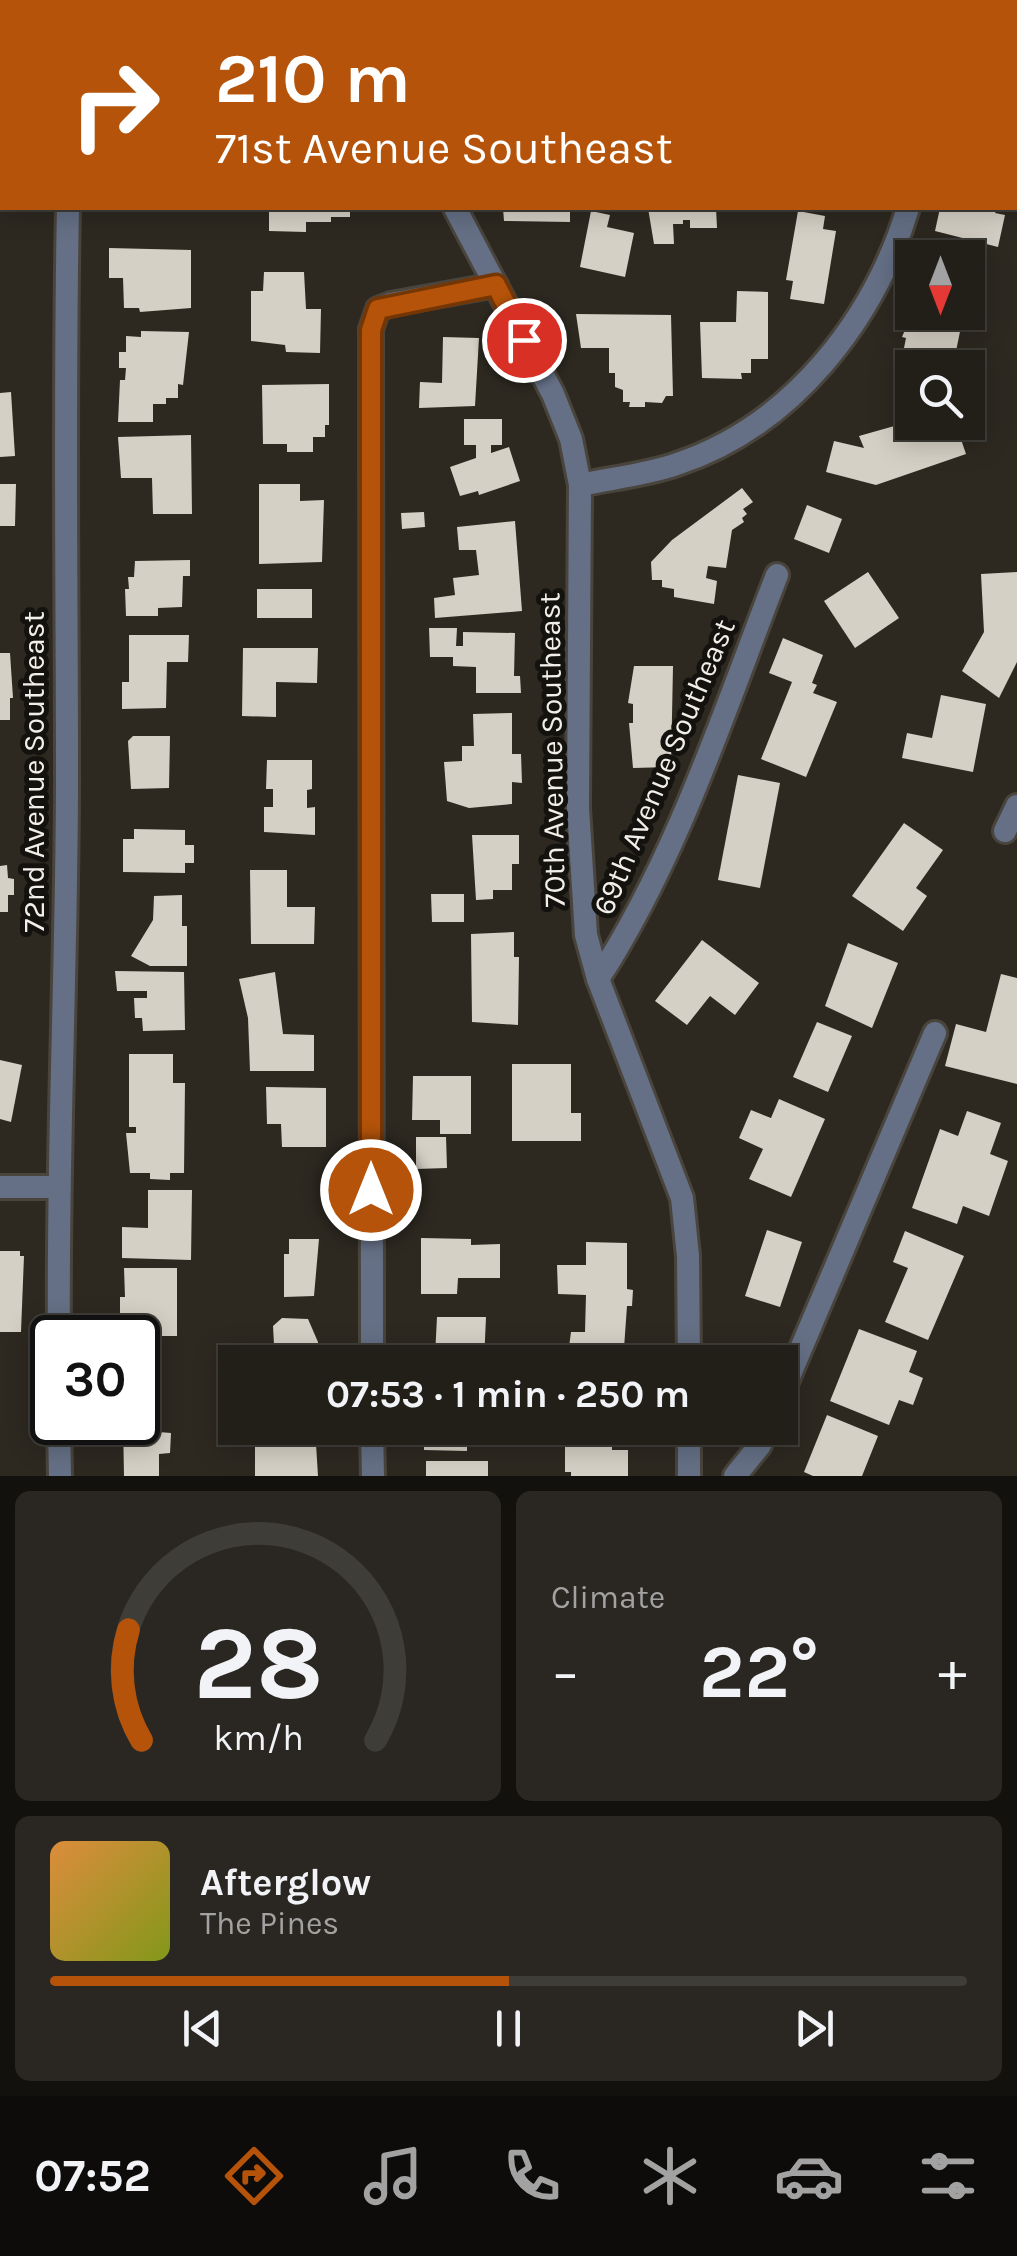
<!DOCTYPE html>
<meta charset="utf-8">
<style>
:root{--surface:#221f19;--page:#2a2722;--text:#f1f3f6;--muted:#a2a2a2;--line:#3f3d38;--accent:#b45309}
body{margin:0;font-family:Karla,sans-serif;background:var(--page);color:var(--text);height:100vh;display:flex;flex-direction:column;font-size:38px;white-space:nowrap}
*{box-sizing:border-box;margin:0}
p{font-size:32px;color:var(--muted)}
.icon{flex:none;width:55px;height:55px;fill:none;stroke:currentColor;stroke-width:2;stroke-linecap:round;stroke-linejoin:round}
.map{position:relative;height:1476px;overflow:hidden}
.sheet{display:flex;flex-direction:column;gap:15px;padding:15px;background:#13110e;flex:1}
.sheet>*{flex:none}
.hud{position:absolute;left:0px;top:0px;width:1018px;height:210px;box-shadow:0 5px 25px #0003,0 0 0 2px var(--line);background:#b45309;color:#fff;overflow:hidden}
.needle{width:65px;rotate:180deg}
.tools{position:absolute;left:895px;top:240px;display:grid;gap:20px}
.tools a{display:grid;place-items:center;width:90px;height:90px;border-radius:0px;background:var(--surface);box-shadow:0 5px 25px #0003,0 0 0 2px var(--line);font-size:50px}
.speed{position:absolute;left:30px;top:1315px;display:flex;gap:20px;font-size:50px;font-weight:700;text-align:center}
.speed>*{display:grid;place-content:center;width:130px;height:130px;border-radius:50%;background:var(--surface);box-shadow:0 5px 25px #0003,0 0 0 2px var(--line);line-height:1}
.speed .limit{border:5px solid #111;border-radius:15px;background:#fff;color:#111}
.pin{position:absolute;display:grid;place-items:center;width:85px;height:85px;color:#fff;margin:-42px;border:5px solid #fff;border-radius:50%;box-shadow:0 2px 10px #0007}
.me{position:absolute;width:110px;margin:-55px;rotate:0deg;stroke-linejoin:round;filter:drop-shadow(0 0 8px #0008)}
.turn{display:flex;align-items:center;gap:35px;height:210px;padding:0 50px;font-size:45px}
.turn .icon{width:130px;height:130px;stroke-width:2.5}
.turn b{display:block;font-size:70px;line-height:85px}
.big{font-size:75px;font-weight:700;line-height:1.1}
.sheet .tile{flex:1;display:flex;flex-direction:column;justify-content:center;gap:15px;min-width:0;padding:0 35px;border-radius:15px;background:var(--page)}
.sheet .dial{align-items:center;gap:0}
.dial svg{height:260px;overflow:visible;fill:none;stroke:var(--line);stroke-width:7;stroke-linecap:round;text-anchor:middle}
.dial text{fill:var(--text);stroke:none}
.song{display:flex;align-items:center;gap:30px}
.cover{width:120px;height:120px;border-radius:15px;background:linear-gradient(135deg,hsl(30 70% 55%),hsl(70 70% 35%))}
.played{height:10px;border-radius:5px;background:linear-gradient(90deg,var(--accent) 50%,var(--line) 50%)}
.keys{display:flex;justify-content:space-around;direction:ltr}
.heat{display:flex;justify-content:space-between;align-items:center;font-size:55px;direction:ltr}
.sheet .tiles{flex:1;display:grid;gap:15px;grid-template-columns:1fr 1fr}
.tile:last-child{grid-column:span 2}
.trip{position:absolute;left:218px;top:1345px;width:580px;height:100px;border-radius:0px;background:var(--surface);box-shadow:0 5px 25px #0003,0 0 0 2px var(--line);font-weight:700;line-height:100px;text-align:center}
.tab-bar{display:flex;height:160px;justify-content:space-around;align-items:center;background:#0e0c0a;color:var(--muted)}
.tab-bar .icon{width:70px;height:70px}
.tab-bar .active{color:var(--accent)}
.tab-bar b{font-size:45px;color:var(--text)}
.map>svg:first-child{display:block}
</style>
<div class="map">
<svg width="1017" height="1476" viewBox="0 0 1017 1476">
<rect width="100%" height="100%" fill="#2d2921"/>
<g fill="#d5d0c5">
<path d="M269,208H350V217H331V222H306V232L269,231Z"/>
<path d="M503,208H570V222L504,221Z"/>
<path d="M648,208H716L717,228H690V220H683V224H673L674,244H654Z"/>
<path d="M940,208H997L995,213L1005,215L998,247L935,231Z"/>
<path d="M591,211L610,215L607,227L634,233L625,277L580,267Z"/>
<path d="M798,211L825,216L823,229L836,231L824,304L790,299L793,281L786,280Z"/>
<path d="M109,248L191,250V308L140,312L139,308H124L123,278H109Z"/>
<path d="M264,272H304L306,309H321L320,353L286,352L285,345L251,341V291H263Z"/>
<path d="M911,283L912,312H964L954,361L943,359L941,368H900L906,338L902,337L912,313L905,311Z"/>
<path d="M737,291L768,292V359H751V373H741L742,379L702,378L700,322H736Z"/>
<path d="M576,314L671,315L673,396H666L662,403L645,402V407H629L630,402H623V390L615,387V373H609V348H581Z"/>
<path d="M141,331L189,332L183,385L178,384V398H166V404H153V422H118L120,380H125L126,368H119V352H126V336L141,337Z"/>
<path d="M443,337L479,338L475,406L419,408L420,382L442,383Z"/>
<path d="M329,384V425H325V437H313V452H287V444H263L262,385Z"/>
<path d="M11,392L15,456L0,457V393Z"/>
<path d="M464,419H502V445H491V453L509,447L520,481L479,495L478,491L460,496L450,467L476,458V445H464Z"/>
<path d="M912,421L955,422L966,454L876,485L826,472L834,441L864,448L859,436Z"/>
<path d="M191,435L192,514H153L152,478H121L118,437Z"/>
<path d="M0,484H16L15,526H0Z"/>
<path d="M259,484H300V501L324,500L322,562L259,564Z"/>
<path d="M742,488L753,502L743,509L747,514L742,518L744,522L732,530L726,568L708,566L706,578L717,581L714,604L674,597V589L662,587V580H652L651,562L672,540Z"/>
<path d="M807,505L842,519L829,553L794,539Z"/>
<path d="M424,512L425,527L402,529L401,513Z"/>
<path d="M515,521L522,611L435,618L434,598L455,595L453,578L479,575L476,550H459L457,527Z"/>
<path d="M190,560V576H183L182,607L158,608V616H126L125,589H129L128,577H134L135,561Z"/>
<path d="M868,572L899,618L855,648L824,601Z"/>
<path d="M1017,572V662L999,698L962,671L984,632L981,574Z"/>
<rect x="257" y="589" width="55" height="29"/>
<path d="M429,628H457L456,646H463V632L515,633L514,676H520L521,693H476V667L453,666V657H430Z"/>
<path d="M129,635H189L188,662H167L166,708L122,709V682H129Z"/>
<path d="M783,638L823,655L812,683L817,685L813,693L837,702L806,777L761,759L792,682L769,673Z"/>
<path d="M243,648H318L317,683L276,682V717L242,716Z"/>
<path d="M0,653H10L13,698H10V720H0Z"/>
<path d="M634,666H673L671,767L633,768L629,723H633V704L628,703Z"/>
<path d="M941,695L986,704L973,772L902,758L907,733L932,738Z"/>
<path d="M512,713V754H521L522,783L512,782V804L469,808L447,801L444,762L462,761V746H474L473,714Z"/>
<path d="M133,736H170L169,788L131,789L128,741Z"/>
<path d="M267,760H312V789L307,790V808L315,807V835L264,832V807H273V789H266Z"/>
<path d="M738,775L780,783L760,888L718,880Z"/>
<path d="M904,823L943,850L916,888L927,896L903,931L852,896Z"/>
<path d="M134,829L185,830V845H194V863H185V873L123,872V839H134Z"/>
<path d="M472,835H519V864H512V890H493V899L476,900Z"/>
<path d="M7,865L8,878L14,879V895H8V912H0V866Z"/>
<path d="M250,870H287V907H315L314,944H251Z"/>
<path d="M431,894H464V922H432Z"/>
<path d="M182,895V926H187V966H150L131,956L153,920L154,896Z"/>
<path d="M514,932V957H519L518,1025L472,1022L471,934Z"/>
<path d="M702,940L759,983L735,1015L710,996L687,1025L655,1001Z"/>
<path d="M848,943L898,963L872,1028L825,1006Z"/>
<path d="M115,971L184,972L185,1030L143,1031L142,1018H135L134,998H147V991H117Z"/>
<path d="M275,972L283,1034L314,1035V1071H250L248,1018L239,979Z"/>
<path d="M1001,974L1017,978V1084L945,1066L956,1024L986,1032Z"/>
<path d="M817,1022L852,1036L828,1092L793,1077Z"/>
<path d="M129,1054H173V1083H185L184,1173H170V1180L150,1179V1173H130L126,1133H136V1127H129Z"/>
<path d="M0,1060L22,1065L11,1122L0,1119Z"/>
<path d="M512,1064H571V1113H581V1141H512Z"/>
<path d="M413,1076H471V1134H440V1120H412Z"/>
<path d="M266,1087L326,1088V1147H282L281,1124H267Z"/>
<path d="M779,1099L825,1119L791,1197L749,1179L763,1149L739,1138L751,1110L771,1118Z"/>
<path d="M967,1111L1001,1123L990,1154L1008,1161L989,1216L963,1206L957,1224L912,1208L940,1129L958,1136Z"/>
<path d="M416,1137H446L447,1168L416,1169Z"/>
<path d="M148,1190H192L191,1260L122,1258V1227L148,1228Z"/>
<path d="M767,1230L802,1242L780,1307L745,1296Z"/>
<path d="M905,1231L964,1256L928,1340L885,1322L908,1268L893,1262Z"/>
<path d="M421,1238L471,1239V1245L500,1244V1278H458L457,1294H421Z"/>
<path d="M289,1239H319L314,1296L284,1297V1254H289Z"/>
<path d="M586,1242L627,1243V1289L633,1290L632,1306H627L623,1362H567L571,1332H585L586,1295L558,1294L557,1265H586Z"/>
<path d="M0,1251H20V1256H24L21,1332H0Z"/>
<path d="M124,1268H177V1336H143L142,1322H120V1297H125Z"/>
<path d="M437,1317H486L484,1362H423V1356H435Z"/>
<path d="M282,1318L308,1319L318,1342V1362H275L273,1326Z"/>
<path d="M859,1329L917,1351L909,1372L923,1378L913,1405L899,1400L889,1425L830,1401Z"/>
<rect x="138" y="1345" width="21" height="52"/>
<path d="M827,1415L878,1436L862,1476H813L804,1472Z"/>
<path d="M138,1420H159V1432L171,1433L170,1453L159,1454V1476H124L123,1422Z"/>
<path d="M275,1428H315L318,1476H255V1443L275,1444Z"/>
<path d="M424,1428H467V1451L424,1450Z"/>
<path d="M565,1428H612V1450H628V1476H571V1472H565Z"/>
<rect x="426" y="1461" width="62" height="15"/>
</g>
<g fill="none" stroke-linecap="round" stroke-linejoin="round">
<defs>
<g id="street">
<path d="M70,0V2"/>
<path d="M394,0V2"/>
<path d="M713,0V2"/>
<path d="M0,86H2"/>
<path d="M455,208L553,394L571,439L580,485L578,808L586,935L598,979L682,1198L688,1256L689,1362"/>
<path d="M580,485C612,478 646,475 677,464C792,426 874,320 908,208"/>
<path d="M1005,831L1017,806"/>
<path d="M598,979C678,856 724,711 777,575"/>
<path d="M0,1187H57"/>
<path d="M59,1338C57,1150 67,963 67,776C67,587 64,397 68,208"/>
<path d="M372,1362L371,329L378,309L391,304L496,285"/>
<path d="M780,1398L935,1033"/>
<path d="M59,1422L60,1476"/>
<path d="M372,1428L373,1476"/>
<path d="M689,1428V1476"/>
<path d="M735,1476L760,1445L767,1428"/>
</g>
</defs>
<use href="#street" stroke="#49453d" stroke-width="28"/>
<use href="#street" stroke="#657086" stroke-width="22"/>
</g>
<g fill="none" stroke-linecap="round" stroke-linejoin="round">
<defs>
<path id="route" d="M371,1190V330L378,309L496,285L524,340"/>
</defs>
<use href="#route" stroke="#753606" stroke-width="25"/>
<use href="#route" stroke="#b45309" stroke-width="18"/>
</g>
<g text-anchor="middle" stroke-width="10" stroke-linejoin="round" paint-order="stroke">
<g font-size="30" fill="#f2efea" stroke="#14120e">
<text transform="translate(552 750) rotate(-91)" y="10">70th Avenue Southeast</text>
<text transform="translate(664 767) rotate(-67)" y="10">69th Avenue Southeast</text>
<text transform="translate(34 772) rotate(-90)" y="10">72nd Avenue Southeast</text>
</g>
</g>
</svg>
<div class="tools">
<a><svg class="needle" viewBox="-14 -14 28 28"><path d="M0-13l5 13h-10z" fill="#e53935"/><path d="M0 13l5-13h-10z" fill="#a2a2a2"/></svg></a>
<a><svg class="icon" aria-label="search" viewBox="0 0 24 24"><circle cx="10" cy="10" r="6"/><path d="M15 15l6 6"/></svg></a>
</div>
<div class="speed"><div class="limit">30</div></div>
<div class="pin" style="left:524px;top:340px;background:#d93025"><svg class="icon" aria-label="arrive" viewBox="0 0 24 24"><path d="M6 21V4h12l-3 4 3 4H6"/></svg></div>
<svg class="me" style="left:371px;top:1190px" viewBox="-20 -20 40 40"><circle r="17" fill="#b45309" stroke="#fff" stroke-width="3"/><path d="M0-11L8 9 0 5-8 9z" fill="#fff"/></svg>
<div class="trip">07:53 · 1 min · 250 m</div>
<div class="hud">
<div class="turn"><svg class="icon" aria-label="right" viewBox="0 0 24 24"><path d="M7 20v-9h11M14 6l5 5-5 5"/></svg><div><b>210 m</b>71st Avenue Southeast</div></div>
</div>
</div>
<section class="sheet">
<div class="tiles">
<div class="tile dial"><svg viewBox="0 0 100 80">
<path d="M14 69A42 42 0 1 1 86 69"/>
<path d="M14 69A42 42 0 0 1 10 35" stroke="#b45309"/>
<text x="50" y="56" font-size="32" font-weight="700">28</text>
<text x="50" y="72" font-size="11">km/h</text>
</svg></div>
<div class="tile"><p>Climate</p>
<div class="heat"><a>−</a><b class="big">22°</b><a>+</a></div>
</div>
<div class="tile">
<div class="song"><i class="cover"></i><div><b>Afterglow</b><p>The Pines</p></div></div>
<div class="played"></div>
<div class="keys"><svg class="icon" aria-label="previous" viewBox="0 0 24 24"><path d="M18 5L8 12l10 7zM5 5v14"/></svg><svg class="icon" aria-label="pause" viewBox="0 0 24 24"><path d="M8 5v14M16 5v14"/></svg><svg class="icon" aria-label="next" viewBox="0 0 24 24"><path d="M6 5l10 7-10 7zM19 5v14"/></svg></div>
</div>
</div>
</section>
<nav class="tab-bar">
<b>07:52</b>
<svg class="icon active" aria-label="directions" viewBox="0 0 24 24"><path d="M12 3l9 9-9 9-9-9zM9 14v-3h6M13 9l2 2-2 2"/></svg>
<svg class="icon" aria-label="music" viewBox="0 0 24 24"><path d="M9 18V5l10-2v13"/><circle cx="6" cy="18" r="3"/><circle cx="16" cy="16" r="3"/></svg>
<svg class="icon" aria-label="phone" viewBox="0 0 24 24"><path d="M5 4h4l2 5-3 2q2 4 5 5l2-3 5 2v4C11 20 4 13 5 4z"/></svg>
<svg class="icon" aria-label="climate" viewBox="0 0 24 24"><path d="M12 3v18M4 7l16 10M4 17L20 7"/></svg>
<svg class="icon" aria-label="car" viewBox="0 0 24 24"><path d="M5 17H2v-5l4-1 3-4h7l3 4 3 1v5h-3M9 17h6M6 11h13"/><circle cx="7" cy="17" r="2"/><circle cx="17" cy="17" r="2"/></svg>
<svg class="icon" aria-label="filters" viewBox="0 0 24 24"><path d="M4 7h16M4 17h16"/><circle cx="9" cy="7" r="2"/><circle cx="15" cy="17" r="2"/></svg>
</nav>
